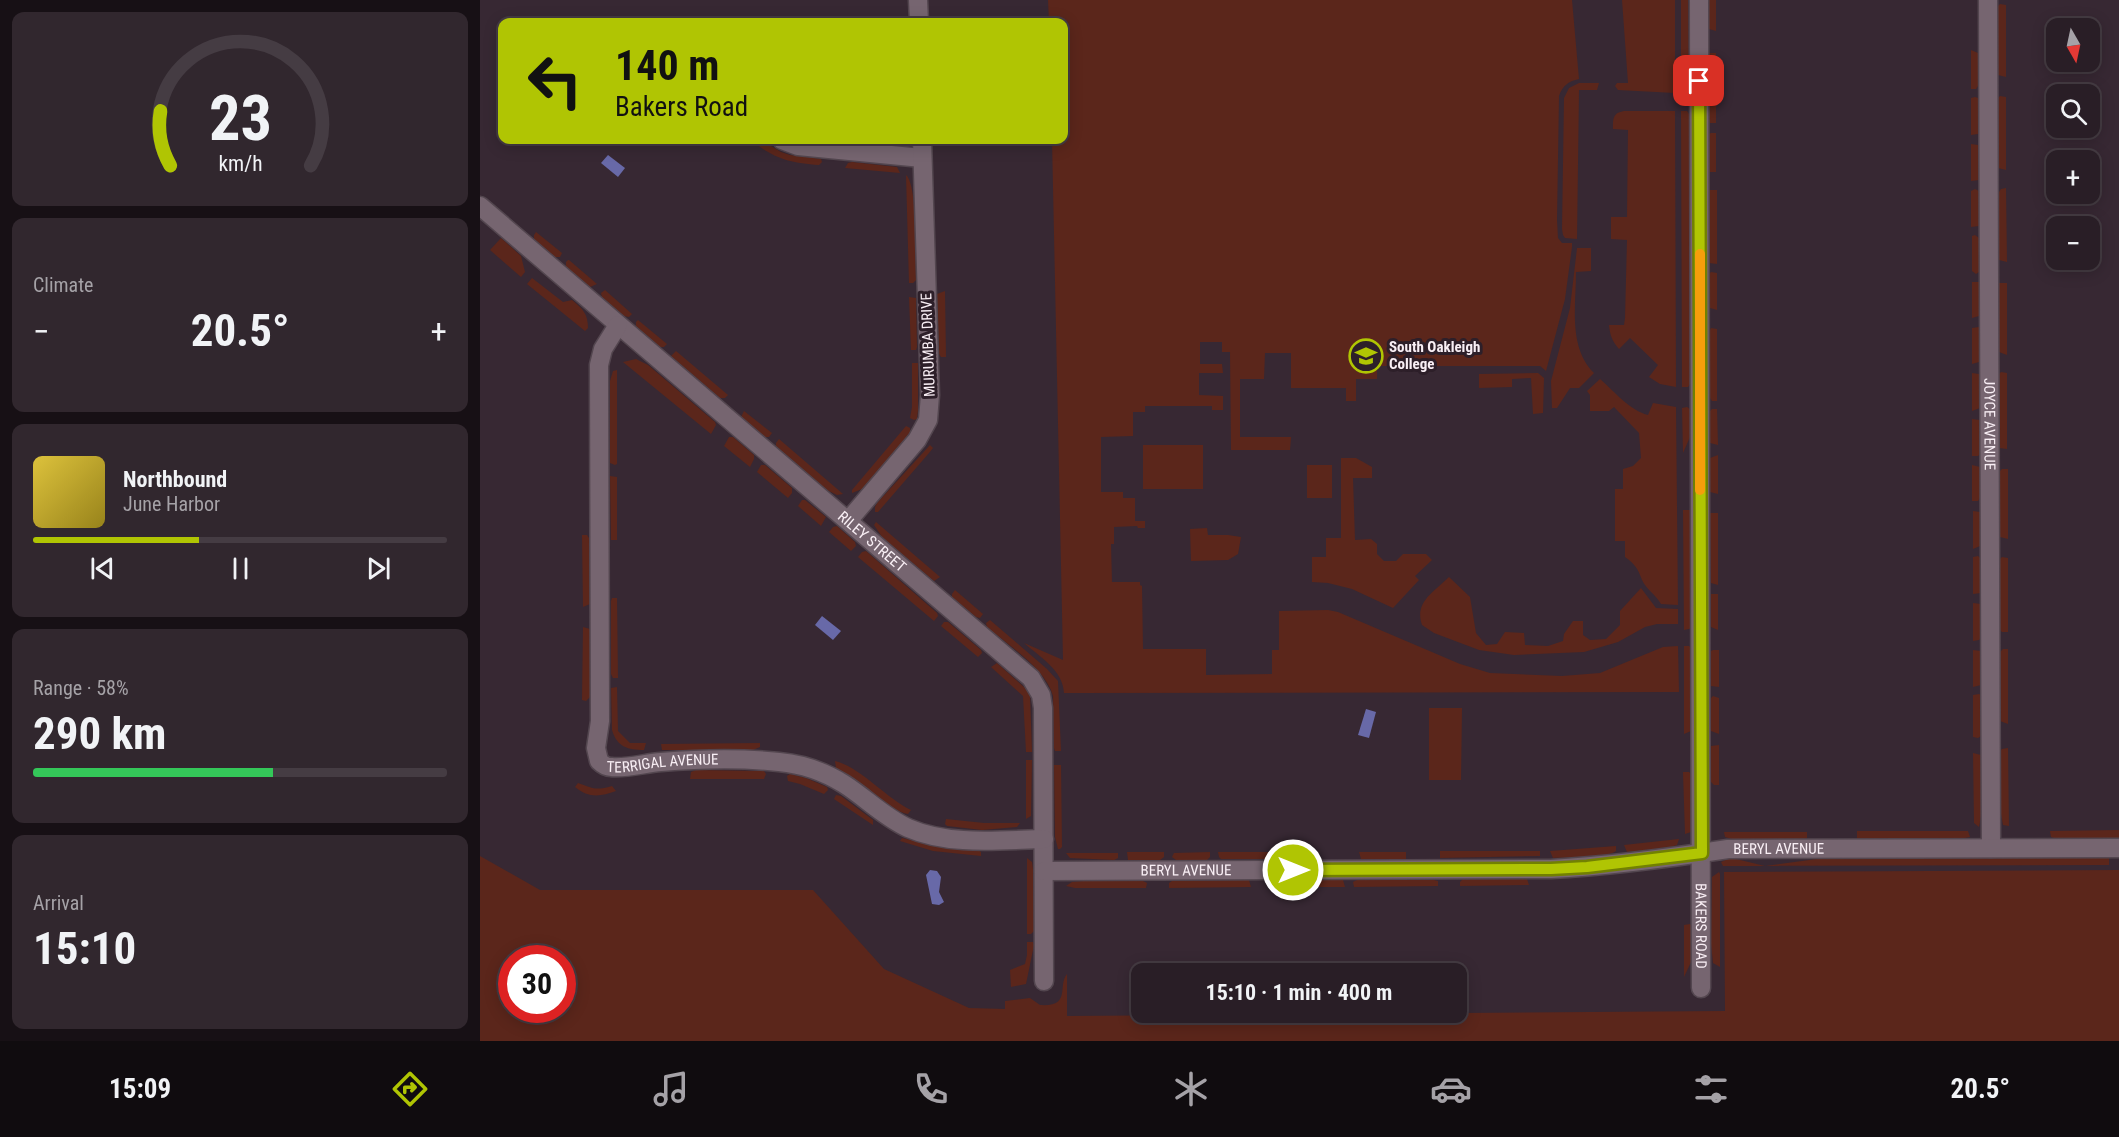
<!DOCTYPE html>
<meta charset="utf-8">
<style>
:root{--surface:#291e26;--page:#31272e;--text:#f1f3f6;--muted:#a5a2a7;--line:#453c43;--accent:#b0c503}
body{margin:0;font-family:"Roboto Condensed",sans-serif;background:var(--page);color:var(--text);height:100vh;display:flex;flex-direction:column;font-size:22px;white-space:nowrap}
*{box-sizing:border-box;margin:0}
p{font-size:20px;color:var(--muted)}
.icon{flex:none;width:33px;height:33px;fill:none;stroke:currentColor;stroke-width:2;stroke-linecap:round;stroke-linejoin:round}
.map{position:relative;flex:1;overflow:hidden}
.panel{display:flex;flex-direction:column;gap:12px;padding:12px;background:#171015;width:480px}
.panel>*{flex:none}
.banner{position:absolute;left:18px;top:18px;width:570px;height:126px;border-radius:12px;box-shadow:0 3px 15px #0003,0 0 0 2px var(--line);background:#b0c503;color:#111;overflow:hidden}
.needle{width:39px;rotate:171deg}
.tools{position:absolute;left:1566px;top:18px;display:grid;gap:12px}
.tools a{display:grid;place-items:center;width:54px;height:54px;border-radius:12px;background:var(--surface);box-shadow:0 3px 15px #0003,0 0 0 2px var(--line);font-size:30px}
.speed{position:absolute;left:18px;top:945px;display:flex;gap:12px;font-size:30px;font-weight:700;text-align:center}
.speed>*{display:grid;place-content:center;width:78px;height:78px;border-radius:50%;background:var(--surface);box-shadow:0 3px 15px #0003,0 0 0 2px var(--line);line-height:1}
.speed .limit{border:9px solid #d22;background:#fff;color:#111}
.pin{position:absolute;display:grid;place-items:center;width:51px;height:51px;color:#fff;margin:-26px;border-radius:12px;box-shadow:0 3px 9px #0006}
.me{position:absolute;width:66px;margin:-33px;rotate:90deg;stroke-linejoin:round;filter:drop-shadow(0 0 4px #0008)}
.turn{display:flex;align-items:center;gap:21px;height:126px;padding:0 18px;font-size:27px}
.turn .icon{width:78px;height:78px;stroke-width:2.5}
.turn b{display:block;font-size:42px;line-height:51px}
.big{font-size:45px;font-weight:700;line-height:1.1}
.panel .tile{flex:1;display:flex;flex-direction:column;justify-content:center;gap:9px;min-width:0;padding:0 21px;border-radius:12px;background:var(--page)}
.panel .dial{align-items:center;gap:0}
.dial svg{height:156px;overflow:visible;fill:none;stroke:var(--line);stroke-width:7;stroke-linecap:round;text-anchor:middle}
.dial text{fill:var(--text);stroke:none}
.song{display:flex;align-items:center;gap:18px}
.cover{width:72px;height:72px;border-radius:9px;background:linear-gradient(135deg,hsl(50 70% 55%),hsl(50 70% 35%))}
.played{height:6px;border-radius:3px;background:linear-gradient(90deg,var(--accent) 40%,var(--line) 40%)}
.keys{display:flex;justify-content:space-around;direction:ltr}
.heat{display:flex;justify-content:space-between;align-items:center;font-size:33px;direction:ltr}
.charge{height:9px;border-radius:4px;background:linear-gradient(90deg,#34c759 58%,var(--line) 0)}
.trip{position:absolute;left:651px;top:963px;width:336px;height:60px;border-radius:12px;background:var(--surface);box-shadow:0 3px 15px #0003,0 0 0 2px var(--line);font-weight:700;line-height:60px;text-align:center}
.tabs{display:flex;height:96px;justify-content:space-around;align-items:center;background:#100c0f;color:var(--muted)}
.tabs .icon{width:42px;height:42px}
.tabs .selected{color:var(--accent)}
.tabs b{font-size:27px;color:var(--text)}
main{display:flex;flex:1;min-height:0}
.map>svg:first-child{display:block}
</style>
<main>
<section class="panel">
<div class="tile dial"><svg viewBox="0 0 100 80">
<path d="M14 69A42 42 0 1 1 86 69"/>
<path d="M14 69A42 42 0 0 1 9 41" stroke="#b0c503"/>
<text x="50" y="56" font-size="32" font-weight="700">23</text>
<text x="50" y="72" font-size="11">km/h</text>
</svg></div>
<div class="tile"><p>Climate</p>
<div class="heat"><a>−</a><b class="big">20.5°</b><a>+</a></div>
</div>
<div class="tile">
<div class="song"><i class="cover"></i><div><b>Northbound</b><p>June Harbor</p></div></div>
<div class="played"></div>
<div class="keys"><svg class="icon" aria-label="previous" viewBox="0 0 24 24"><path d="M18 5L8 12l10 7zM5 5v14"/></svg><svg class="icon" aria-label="pause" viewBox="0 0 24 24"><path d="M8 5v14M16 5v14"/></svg><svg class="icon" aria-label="next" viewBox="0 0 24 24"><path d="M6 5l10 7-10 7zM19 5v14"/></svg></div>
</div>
<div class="tile"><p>Range · 58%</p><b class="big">290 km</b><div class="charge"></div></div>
<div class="tile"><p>Arrival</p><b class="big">15:10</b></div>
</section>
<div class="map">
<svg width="1639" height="1041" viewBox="0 0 1639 1041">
<rect width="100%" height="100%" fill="#372833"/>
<g fill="#5b261b" fill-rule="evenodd">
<path d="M568,0H1092L1099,79C1089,81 1082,86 1079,96L1077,220L1078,238L1082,243H1092V247L1085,299L1066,371L1060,366H897V379H876V401H866V388H811V353H785L784,379H760V437H811L810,450H751L750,352H742V342H720V364H742L743,373H719V395L743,396V410H732V406H665V412H653V436L621,437V492H643V498H655V521H665V528H658L657,526L634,527V544H631L632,582H660V585L662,586L663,649H726V675L792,674V650H799V611L848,610L858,612L980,664L1010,673L1082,676L1120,673L1183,647L1198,646L1199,692L584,693C583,670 560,657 544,643L583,660L572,140H584V22H569Z"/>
<path d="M1142,0H1195V93L1138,90L1135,86L1137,83H1148Z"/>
<path d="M1201,0H1208L1209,88L1207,91H1201Z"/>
<path d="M1228,0H1236V31L1229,29Z"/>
<path d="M1520,4L1526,5V77L1518,75V6Z"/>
<path d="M1491,50L1498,53V86L1496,89H1491Z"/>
<path d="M1228,53H1236V123H1230L1229,121Z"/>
<path d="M1099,83H1119L1117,90H1099L1097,239L1085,238L1083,235L1082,229L1084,98L1089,88Z"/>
<path d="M1520,96L1526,97V170L1518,168V98Z"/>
<path d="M1495,97L1498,98V134L1491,135V98Z"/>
<path d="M1144,111H1195L1196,387L1180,384L1169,377L1178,365L1150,338L1139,349C1132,341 1130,335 1129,325H1144L1145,318L1147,240L1131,239V217H1147L1148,130L1133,129C1133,118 1133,113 1144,111Z"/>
<path d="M1201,111H1207L1209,114L1210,384L1208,387H1202Z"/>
<path d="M1231,133H1236V172H1229V134Z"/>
<path d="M273,140H281L301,152L310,155L341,159L342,162L339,165C310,163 295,159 272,141Z"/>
<path d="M1491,144L1498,145L1499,180L1491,181Z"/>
<path d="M372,162L417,167L420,173L365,168L368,163Z"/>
<path d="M426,175C438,185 435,260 436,280L433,283H429Z"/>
<path d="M1526,188L1527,262L1519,260V192L1521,189Z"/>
<path d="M1495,189L1499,191V226L1491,227V191Z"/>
<path d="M1229,190H1237V264L1229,263Z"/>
<path d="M56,232L82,253L80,257H75L54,239V235Z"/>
<path d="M1495,235L1499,238V272L1496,274L1492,271V236Z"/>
<path d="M21,238L41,256L45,272L41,277L10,250Z"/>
<path d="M1097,248H1111V271L1096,272C1096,306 1088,347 1114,373L1099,388H1090L1077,408H1072L1071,381L1090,308Z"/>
<path d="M88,260H89L117,284L110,287L86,267V262Z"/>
<path d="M1231,272L1237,273V310L1230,308L1229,274Z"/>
<path d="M52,278L83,302L92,300C103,309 108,314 108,328L105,331L47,284Z"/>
<path d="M1492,282H1499V316L1492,318Z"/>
<path d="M1519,283H1527V355L1519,352Z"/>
<path d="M125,290L152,314L149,317L144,316L122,297L121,293Z"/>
<path d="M465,291L466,357H461L459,354L457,294Z"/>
<path d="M429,297L436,298L437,347L436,350H431Z"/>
<path d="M158,320L187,344L184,347H180L156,326V322Z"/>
<path d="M1499,327V362L1492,364V328Z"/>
<path d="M1231,328L1237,329V401H1232L1230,398V330Z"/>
<path d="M196,351L248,395L245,398H240L191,356Z"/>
<path d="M156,359L168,365L235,422L236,425L231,434L143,362Z"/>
<path d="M432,363H438V410L437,419L434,420L430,418L432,407Z"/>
<path d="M137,370V464L135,465L130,463V381L133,371Z"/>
<path d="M1521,372L1527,373V449L1519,448V374Z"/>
<path d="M1058,373L1064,378L1063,413L1053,414L1051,378L1032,379V387L999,388V374Z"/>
<path d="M1492,373L1499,374L1500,408L1492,411Z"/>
<path d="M1120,379C1135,392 1149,410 1168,415L1173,403L1196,407L1198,605L1181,604C1176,595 1166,589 1162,580C1158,569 1155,564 1145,557V541H1135V489H1143V469L1153,466L1161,458L1159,433L1134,407L1129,411H1110V395L1107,391Z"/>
<path d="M1207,407L1210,409V437L1203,453L1202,408Z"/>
<path d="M1232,409H1237L1238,445L1230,443V411Z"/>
<path d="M264,411L292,433L289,437H285L261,417Z"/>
<path d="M1492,419L1500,420V454L1498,456H1492Z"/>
<path d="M426,426L430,428V433L382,489L372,493V490Z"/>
<path d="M249,437H253L274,455V459L270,467L244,446Z"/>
<path d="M299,439L363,494L357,495L347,490L296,446V443Z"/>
<path d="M450,445L453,448L449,453L398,512H395V507L397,503Z"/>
<rect x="663" y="445" width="60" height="44"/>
<path d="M1238,455V494L1230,492V458Z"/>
<path d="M861,458H876L892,467V478H873L875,540L891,539L897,544V554L904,561H916L923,554H946L952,560L935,576L939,580L913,608L872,589L848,583L832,582V557H846V538H861Z"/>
<path d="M281,465H285L312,488V493L308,498L277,472Z"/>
<rect x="827" y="465" width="25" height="33"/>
<path d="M1492,465L1500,467V498L1498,501H1492Z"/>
<path d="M1522,469H1528V539L1520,537V471Z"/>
<path d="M130,476L137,477V540H131Z"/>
<path d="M322,500H325L346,517L341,526L318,506Z"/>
<path d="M1203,510H1211V628L1209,629L1204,630Z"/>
<path d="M1493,511L1500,512V546L1493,549Z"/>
<path d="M1230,513H1238V585L1231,583Z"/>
<path d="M396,522L460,577L454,581L402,537L394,525Z"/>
<path d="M357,526L375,542L376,546L371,551L349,532L353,527Z"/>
<path d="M727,528L728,535H748L761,537L758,554L748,560L711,561L710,529Z"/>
<path d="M102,535H107L109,538L110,604L103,607Z"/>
<path d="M386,551L457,613L458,616L454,621L378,557L382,552Z"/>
<path d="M1498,556L1500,558L1501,593L1493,594V557Z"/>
<path d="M1522,557L1528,558V632H1522L1520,630V559Z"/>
<path d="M969,577L990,597L996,633L1006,645L1017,644L1025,632L1044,633L1045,645L1068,646L1083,641L1084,634L1093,621H1103V635L1110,640L1126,639L1140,625V611L1161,588L1176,608L1198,609V624H1177L1165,627L1138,642L1104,652L1034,655L999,650L954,633L942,625C934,602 954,592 969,577Z"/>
<path d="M475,590L503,614L500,618L496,617L472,597V594Z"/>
<path d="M1231,594H1238V630L1231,627Z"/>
<path d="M132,598H137L138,678H133L131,674V601Z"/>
<path d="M1493,603L1501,604V638L1499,640L1493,641Z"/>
<path d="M510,620L567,669L578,681L581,751H575L574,748L573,696C566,669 528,645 507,627L506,623Z"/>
<path d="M464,622H468L501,650L502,653L498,657L461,626Z"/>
<path d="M103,627L110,629V697L106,701L102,700Z"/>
<path d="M1204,646H1209L1211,648V731L1204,734Z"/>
<path d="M1523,649H1528V724L1520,721V652Z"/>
<path d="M1233,650H1239V687L1231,686V651Z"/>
<path d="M1493,650L1501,651V685L1493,687Z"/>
<path d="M517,663L544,687L550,694L552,752H546L543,696L511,667Z"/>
<path d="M137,687L138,731L150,743H166L164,750C148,750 137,747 132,730L131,688Z"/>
<path d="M1499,694L1501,695V736L1498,738L1493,737V695Z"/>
<path d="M1233,696L1239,698V734L1231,731V698Z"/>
<path d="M949,708H982L981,780H949Z"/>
<path d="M280,743V747L273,750H182L181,744Z"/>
<path d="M1239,745V785H1234L1231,782V746Z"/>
<path d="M1528,748L1529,826L1523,825L1521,814L1520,751L1522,749Z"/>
<path d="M1493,753L1501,755V816L1499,827L1494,823Z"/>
<path d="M546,760H552L551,816L546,819Z"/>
<path d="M355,761C380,767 406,798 431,810L428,814C410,812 376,778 356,768Z"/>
<path d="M574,765H581L582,847L580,849H578L575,837Z"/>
<path d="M216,770L279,771H284L286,774L284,779H210L211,772Z"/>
<path d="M1203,772H1209L1212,775L1211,830V832L1205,834Z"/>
<path d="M310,774L326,778L347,787L348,790L344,794L320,784L308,781L307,776Z"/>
<path d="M98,783C113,788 115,791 132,786L136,791C120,797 108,798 95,787Z"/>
<path d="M356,795L361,796L393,820V825L354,799Z"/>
<path d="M466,819L504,823H540L537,827L502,830L467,826L465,824Z"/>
<path d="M1639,830V838H1574L1571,837L1570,831Z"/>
<path d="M1377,831H1488L1490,837L1479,839H1377Z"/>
<path d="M1244,832H1327V838L1324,839H1252L1245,837Z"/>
<path d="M422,838L457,846L497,849L501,852V856L453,851L420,841Z"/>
<path d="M1199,839L1197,845L1191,847L1147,852L1144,845Z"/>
<path d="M1136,846V851C1125,859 1089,857 1073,858L1070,851Z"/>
<path d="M960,851H1060V856L960,858Z"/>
<path d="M647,852H684V857L680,860H648Z"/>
<path d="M730,852V857L727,860H696L692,857L694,853Z"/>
<path d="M738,852H811V859H741L739,857Z"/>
<path d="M879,852H926V859H881Z"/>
<path d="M586,853H638V858L634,860L590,858Z"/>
<path d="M0,856L60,890H333L404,969L489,1008L525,1009V1001L550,998L560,1005C592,1007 577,986 587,974V1016L1245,1011L1244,872L1639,870V1041H0ZM32,958H82V1010H32Z"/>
<path d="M1629,857V865L1243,866L1241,862L1248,859H1256L1285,866L1344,858Z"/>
<path d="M547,858L552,862L553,869L554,931L551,934H547Z"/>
<path d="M1239,872L1240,874V967L1233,963L1231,944L1232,877Z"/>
<path d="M983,879H1047L1049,885L980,886V882Z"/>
<path d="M769,880L771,887L689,888V883L692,881Z"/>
<path d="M830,880H863L865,887H827V882Z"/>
<path d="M877,880H954L958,881V886L874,887L873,882Z"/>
<path d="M603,881H663L667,883L666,888H595L586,886L592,882Z"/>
<path d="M1210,924L1212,927V960L1204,977V925Z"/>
<path d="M547,942H553L554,945L546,984L531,987L530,970L545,964L547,955Z"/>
</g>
<g fill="#6869a8">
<path d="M128,155L145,168L138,177L121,163Z"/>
<path d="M342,616L361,631L353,640L335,625Z"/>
<path d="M886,709L896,712L889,738L878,735Z"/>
<path d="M450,870L457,871L461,877L459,892L464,902L459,905L452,904L446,875Z"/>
</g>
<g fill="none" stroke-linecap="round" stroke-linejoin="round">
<defs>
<g id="minor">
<path d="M438,0L439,22"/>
<path id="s1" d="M1219,0L1221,988"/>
<path id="s2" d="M1508,0L1511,848"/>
<path d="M302,140L318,146L442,158"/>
<path id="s3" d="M0,206L551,678L561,695L563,708L564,981"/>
<path id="s4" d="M138,325L123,349L119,365L120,721L116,748L119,761C122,764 126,767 131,767C145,769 166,763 181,762C217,759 263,758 299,762C321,764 345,772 364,784C386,798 404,817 428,828C469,846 520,840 564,839"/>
<path d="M368,521L437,440L448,420L450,395L442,140"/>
<path id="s5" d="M564,871L1071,869C1130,866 1189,858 1248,849L1639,848"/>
</g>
</defs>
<use href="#minor" stroke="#53464f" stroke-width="21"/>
<use href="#minor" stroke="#766570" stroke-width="18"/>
</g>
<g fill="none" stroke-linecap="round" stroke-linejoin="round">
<defs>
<path id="route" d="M813,870L1071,869L1107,867L1222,853L1219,81"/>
</defs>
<use href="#route" stroke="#728002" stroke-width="15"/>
<use href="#route" stroke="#b0c503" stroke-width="10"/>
<path stroke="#f59e0b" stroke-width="10" d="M1220,254V490"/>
</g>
<defs>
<symbol id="school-ring" viewBox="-11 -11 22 22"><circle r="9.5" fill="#2d1f29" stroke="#b0c503" stroke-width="1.5"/><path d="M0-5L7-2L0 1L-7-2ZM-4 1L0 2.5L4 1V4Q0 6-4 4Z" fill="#b0c503"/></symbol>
</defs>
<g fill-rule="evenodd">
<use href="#school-ring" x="867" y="337" width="38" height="38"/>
</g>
<g text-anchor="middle" stroke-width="6" stroke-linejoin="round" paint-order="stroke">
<g font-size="15" fill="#f9eff5" stroke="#2d1f29">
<text transform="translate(448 345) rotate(-92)" y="5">MURUMBA DRIVE</text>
<text dy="5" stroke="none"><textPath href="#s2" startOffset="424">JOYCE AVENUE</textPath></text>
<text dy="5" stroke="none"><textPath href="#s3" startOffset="516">RILEY STREET</textPath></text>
<text dy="5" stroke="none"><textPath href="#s4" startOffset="507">TERRIGAL AVENUE</textPath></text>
<text dy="5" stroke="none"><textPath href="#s5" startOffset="736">BERYL AVENUE</textPath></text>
<text dy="5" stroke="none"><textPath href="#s5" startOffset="142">BERYL AVENUE</textPath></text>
<text dy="5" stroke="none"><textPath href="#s1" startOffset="926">BAKERS ROAD</textPath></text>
</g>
<g font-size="15" font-weight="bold" fill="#f9eff5" stroke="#2d1f29" text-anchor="start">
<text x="909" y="352">South Oakleigh<tspan x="909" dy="17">College</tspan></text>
</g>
</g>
</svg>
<div class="tools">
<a><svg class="needle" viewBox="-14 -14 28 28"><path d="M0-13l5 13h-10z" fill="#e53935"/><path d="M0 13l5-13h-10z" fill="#a5a2a7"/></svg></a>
<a><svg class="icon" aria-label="search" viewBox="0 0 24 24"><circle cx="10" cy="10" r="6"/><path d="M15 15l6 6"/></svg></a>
<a>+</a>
<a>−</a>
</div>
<div class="speed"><div class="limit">30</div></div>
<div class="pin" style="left:1219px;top:81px;background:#d93025"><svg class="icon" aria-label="arrive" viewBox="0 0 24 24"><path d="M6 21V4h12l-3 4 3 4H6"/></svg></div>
<svg class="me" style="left:813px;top:870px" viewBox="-20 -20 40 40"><circle r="17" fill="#b0c503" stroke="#fff" stroke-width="3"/><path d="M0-11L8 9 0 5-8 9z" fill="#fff"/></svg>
<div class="trip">15:10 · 1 min · 400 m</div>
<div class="banner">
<div class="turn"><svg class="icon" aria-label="left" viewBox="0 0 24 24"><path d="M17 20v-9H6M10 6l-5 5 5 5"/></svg><div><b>140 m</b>Bakers Road</div></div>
</div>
</div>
</main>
<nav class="tabs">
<b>15:09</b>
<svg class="icon selected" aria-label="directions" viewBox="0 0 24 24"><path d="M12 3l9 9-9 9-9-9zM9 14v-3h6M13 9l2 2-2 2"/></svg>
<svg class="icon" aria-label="music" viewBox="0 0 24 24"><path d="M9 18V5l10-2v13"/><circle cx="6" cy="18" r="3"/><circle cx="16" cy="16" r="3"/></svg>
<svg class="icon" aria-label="phone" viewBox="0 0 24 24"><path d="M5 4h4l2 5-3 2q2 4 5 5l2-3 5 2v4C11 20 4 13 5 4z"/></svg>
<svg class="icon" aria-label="climate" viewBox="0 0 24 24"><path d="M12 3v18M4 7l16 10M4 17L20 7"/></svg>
<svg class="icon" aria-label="car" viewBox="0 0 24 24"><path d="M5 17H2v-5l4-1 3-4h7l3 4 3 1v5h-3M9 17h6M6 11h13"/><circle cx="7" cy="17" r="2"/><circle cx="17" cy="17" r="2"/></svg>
<svg class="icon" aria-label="filters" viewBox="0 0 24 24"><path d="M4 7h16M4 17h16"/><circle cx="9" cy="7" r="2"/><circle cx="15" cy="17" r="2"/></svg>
<b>20.5°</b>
</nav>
